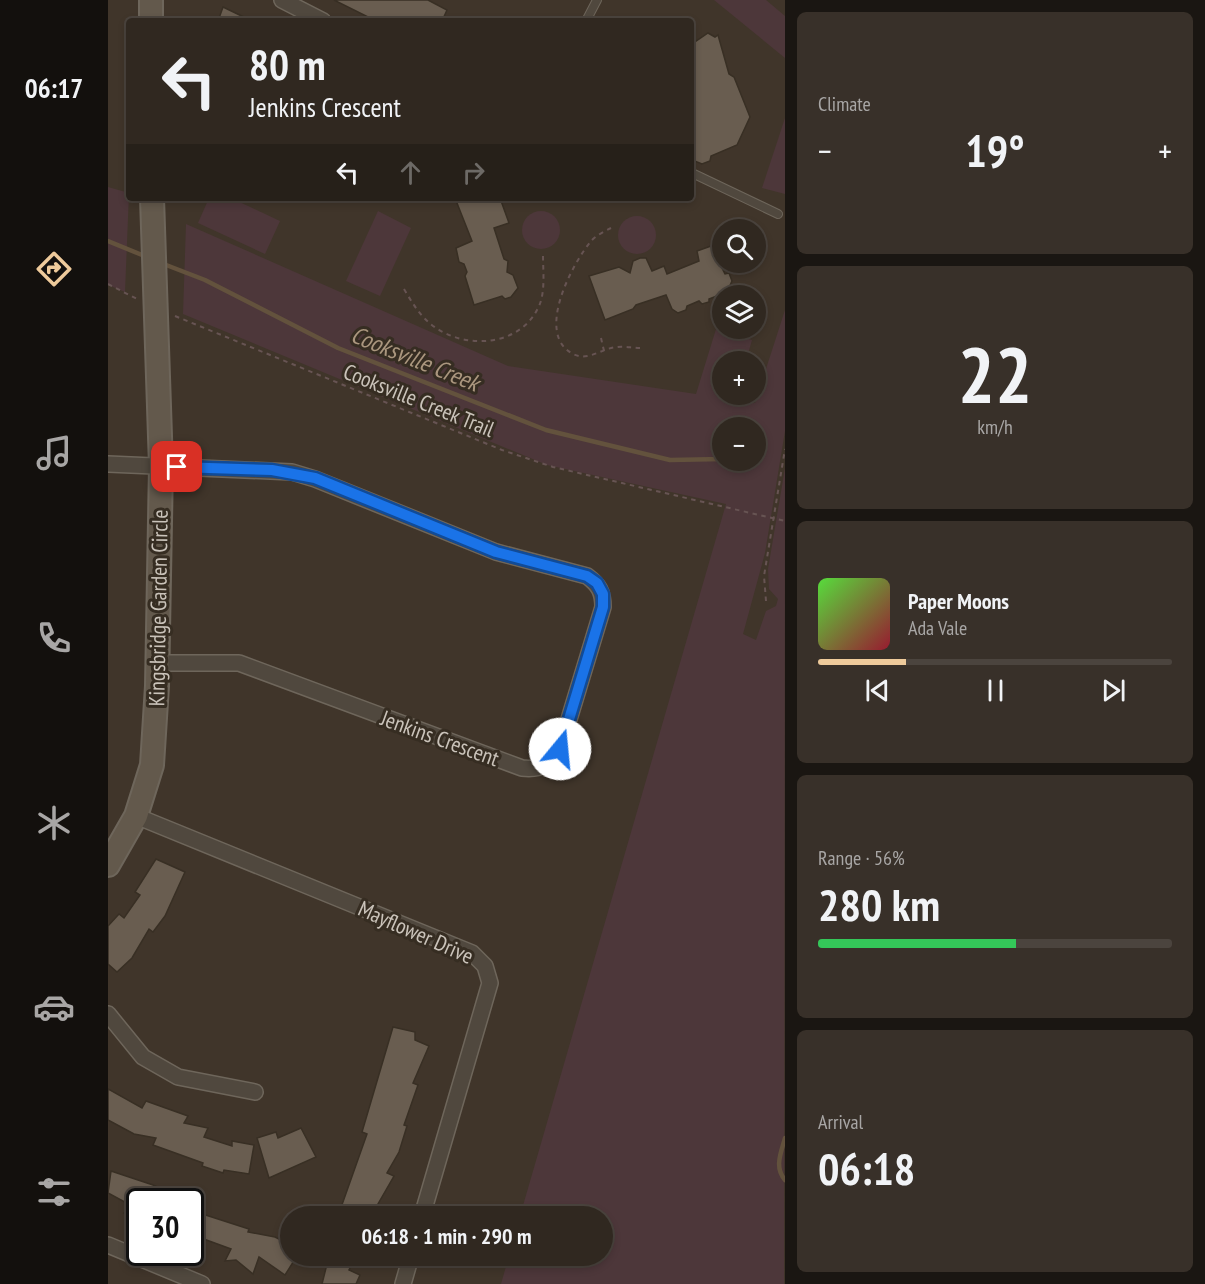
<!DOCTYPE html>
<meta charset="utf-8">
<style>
:root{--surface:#302820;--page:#383029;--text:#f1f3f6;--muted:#a8a6a5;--line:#4b443e;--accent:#eeca9b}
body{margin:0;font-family:"PT Sans Narrow",sans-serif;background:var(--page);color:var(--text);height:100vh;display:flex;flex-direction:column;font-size:22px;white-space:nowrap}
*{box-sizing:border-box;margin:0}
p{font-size:20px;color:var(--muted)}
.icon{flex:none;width:33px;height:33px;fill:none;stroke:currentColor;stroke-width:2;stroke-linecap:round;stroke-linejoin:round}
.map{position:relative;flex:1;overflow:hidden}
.drawer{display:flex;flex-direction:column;gap:12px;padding:12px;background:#1a1612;width:420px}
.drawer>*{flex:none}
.hud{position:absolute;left:18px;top:18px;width:568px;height:183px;border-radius:6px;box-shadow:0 3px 9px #0003,0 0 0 2px var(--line);background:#302820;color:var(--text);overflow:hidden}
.fabs{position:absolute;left:604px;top:219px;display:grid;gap:12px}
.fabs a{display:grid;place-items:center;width:54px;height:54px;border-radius:50%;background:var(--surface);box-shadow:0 3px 9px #0003,0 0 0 2px var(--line);font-size:30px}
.speed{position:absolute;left:18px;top:1188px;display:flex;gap:12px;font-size:30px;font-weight:700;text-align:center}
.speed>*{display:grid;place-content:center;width:78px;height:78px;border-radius:50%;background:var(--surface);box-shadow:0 3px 9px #0003,0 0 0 2px var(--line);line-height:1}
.speed .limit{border:3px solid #111;border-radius:9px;background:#fff;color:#111}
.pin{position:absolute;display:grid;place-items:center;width:51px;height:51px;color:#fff;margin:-26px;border-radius:12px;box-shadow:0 3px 9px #0006}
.me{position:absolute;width:66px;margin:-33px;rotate:17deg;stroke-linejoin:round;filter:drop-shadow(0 0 4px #0008)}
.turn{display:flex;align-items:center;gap:21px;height:126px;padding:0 24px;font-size:27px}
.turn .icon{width:78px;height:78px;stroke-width:2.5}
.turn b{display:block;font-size:42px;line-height:51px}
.lanes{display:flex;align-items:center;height:57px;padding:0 24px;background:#0003;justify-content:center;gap:30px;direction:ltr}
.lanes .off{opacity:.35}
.big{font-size:45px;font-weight:800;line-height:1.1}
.drawer .card{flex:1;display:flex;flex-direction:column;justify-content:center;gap:9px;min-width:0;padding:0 21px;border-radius:9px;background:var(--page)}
.drawer .dial{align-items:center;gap:0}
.dial b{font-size:78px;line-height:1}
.song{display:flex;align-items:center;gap:18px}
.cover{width:72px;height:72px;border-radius:9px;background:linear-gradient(135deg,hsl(110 70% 55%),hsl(350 70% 35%))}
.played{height:6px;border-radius:3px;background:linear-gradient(90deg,var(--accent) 25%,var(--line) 25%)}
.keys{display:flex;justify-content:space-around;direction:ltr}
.heat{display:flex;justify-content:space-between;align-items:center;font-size:33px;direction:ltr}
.charge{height:9px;border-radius:4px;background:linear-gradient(90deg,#34c759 56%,var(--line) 0)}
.trip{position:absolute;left:172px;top:1206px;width:333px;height:60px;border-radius:30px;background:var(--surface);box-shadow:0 3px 9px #0003,0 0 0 2px var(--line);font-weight:800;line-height:60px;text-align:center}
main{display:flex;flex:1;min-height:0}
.menu{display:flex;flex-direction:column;width:108px;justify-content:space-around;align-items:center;background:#13100d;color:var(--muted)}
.menu .icon{width:42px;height:42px}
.menu .active{color:var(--accent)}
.menu b{font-size:27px;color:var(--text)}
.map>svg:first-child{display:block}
</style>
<main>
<nav class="menu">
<b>06:17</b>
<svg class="icon active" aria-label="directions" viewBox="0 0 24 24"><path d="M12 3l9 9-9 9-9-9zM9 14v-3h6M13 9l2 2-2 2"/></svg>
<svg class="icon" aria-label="music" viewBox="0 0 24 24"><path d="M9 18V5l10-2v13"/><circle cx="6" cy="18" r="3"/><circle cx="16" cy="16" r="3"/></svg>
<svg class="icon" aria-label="phone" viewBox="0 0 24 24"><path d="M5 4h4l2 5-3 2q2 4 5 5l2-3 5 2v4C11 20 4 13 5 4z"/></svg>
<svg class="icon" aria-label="climate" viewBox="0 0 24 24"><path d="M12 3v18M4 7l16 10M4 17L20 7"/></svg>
<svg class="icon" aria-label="car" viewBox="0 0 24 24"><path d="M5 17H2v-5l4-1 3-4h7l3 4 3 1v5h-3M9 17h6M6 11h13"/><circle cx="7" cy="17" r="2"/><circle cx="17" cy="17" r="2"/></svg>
<svg class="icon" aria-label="filters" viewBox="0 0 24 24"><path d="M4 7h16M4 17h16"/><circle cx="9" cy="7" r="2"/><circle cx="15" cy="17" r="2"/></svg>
</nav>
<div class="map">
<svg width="677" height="1284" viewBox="0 0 677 1284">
<rect width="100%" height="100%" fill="#40352a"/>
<g fill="#4d373a" fill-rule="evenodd">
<path d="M606,0H658L677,16V58Z"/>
<path d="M677,118V194L654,188Z"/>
<path d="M0,187L21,193L17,292L0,285Z"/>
<path d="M101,198H123L172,221L157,254L90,223Z"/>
<circle cx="433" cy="230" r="19"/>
<path d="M270,211L303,228L272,296L238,281Z"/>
<circle cx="529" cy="235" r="19"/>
<path d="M78,224L400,366L588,394L608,329L644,340L638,361L615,362V394L628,395L627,400L647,403L677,310V431L657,553L635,634L648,640L658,611L668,606L670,599L661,589L660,569L677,468L676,1284H393L401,1256H495V1216H412L618,504L439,465L75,314ZM615,428H648V460H615Z"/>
</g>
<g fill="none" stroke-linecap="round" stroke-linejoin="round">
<g stroke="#63523d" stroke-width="4.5">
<path d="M0,241L39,257"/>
<path d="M53,263L97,280L230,348L438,430L562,460L615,459"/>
<path d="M677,1138C673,1153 666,1167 677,1180"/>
</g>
</g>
<g fill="#695d50" stroke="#382f24" stroke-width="1.5">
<path d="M226,0H320L339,10L334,21H268Z"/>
<path d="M115,7L144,21H110Z"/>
<path d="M600,33L607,37L610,35L621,74L626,77L642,117L629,145L603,156L602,161L594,164L584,160V44Z"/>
<path d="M347,198H392L401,223L386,228L396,259L400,261L399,272L405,275L410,288L403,297L397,299L394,296L366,305L357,276L359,272L356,264L351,262L348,248L364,241Z"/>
<path d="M603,246L617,274L621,273L624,281L619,292L601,299V302L594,304L591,301L579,306L578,310L570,313L564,309L558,295L528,305L525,309L497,320L481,276L511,267L522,273L525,261L532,258H538L544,271L556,266L559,274L591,261L589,251Z"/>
<path d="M48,859L77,872L57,916L45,932L41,929L24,958L9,972L0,964V926L11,914L16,918L32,895L27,892Z"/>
<path d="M285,1027L307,1032V1040L321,1046L305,1083L310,1085L296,1125L299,1126L291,1152L279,1173L286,1176L263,1216H230L259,1134L254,1132Z"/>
<path d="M0,1089L34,1108L38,1101L80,1116L76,1123L100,1128L96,1137L124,1146V1141L146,1145L141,1174L116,1170L115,1173L94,1166L95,1163L45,1145L48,1138L26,1134L0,1120Z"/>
<path d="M193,1128L208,1157L161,1178L149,1138L168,1132L170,1138Z"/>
<path d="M3,1171L45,1185L82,1202H32V1220L16,1213L24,1206L0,1193Z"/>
<path d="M82,1210L141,1229L140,1232L167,1237L183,1245V1256H189L177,1275L151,1257L145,1274L128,1260L117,1261L123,1249L82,1234Z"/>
<path d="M221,1256H248L241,1270L252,1275L248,1284H214Z"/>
</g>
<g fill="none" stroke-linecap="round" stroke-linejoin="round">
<defs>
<g id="lane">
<path d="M478,21L489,0"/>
<path d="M584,173L670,214"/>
</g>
<g id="street">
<path d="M174,0L215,21"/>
<path d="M0,464L184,472L207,479L388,552L479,576C491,585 495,592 495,607L452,749C442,765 433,770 414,768L131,663H50"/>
<path d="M28,816L364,953L377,966L382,983L314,1216"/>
<path d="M0,1014L35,1057L70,1077L147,1092"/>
<path d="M0,1245L94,1284"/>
<path d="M295,1284L303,1256"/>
</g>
<g id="secondary">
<path d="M43,21V0"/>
<path d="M0,865L28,816L44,765L49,686L53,466L44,198"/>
</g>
</defs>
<use href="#lane" stroke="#6e665b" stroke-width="10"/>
<use href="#street" stroke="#6e665b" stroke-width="18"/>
<use href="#secondary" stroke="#6e665b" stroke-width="26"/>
<g stroke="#675453" stroke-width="2" stroke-dasharray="4.5 4.5" stroke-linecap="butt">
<path d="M503,228C497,231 489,235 484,240C465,262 426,334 465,354C480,362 494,348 509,347C516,346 524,348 532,348"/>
<path d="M0,284L29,299"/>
<path d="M296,289C305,304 313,318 328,328C359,349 410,346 429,310C438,295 435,273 435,255"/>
<path d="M67,316L394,450L445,467L677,521"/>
<path d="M493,338L496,351"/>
<path d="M658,601L656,576L677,449"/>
</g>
<use href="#lane" stroke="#50483e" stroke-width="8"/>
<use href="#street" stroke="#50483e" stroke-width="15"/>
<use href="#secondary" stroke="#63594c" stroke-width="22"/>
</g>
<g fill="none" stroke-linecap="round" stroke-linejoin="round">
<defs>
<path id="route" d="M69,467L164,470L207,478L388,552L479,576L489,583L495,594V607L452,749"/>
</defs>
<use href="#route" stroke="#114b97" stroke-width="15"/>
<use href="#route" stroke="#1a73e8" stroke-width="10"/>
</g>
<g text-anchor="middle" stroke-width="6" stroke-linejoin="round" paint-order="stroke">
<g font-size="22" fill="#cac3ba" stroke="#362d22">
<text transform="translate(311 400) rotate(22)" y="8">Cooksville Creek Trail</text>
<text transform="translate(50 608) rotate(-89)" y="8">Kingsbridge Garden Circle</text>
<text transform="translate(332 738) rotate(20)" y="8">Jenkins Crescent</text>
<text transform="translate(308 932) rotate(24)" y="8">Mayflower Drive</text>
</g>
<g font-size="24" font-style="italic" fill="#aa967e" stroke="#362d22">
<text transform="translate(307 359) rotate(22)" y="8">Cooksville Creek</text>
</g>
</g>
</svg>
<div class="fabs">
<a><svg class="icon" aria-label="search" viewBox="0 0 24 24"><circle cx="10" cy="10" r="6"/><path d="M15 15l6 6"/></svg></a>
<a><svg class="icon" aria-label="layers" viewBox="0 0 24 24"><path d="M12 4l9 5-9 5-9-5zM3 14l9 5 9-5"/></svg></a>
<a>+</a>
<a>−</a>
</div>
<div class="speed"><div class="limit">30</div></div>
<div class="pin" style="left:69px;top:467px;background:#d93025"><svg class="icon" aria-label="arrive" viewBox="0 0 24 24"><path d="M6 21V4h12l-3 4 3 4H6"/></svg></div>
<svg class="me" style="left:452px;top:749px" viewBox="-20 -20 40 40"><circle r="19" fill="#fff"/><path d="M0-13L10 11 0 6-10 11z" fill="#1a73e8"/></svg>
<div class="trip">06:18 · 1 min · 290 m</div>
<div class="hud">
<div class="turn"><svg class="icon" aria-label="left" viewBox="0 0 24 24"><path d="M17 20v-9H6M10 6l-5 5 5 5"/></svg><div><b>80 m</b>Jenkins Crescent</div></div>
<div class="lanes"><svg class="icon" aria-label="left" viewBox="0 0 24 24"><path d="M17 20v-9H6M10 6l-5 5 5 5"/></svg><svg class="icon off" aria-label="ahead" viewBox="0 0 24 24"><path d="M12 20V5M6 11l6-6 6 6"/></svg><svg class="icon off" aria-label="right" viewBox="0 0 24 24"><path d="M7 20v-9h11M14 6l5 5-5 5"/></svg></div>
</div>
</div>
<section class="drawer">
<div class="card"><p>Climate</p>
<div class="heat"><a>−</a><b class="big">19°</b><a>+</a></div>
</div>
<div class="card dial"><b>22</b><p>km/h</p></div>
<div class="card">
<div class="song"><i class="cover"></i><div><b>Paper Moons</b><p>Ada Vale</p></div></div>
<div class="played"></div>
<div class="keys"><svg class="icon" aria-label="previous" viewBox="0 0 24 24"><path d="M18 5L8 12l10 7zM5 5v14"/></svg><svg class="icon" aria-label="pause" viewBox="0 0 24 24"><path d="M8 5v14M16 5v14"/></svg><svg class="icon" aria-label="next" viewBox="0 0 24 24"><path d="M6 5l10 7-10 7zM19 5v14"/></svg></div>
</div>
<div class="card"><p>Range · 56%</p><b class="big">280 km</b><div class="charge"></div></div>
<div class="card"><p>Arrival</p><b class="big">06:18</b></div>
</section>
</main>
